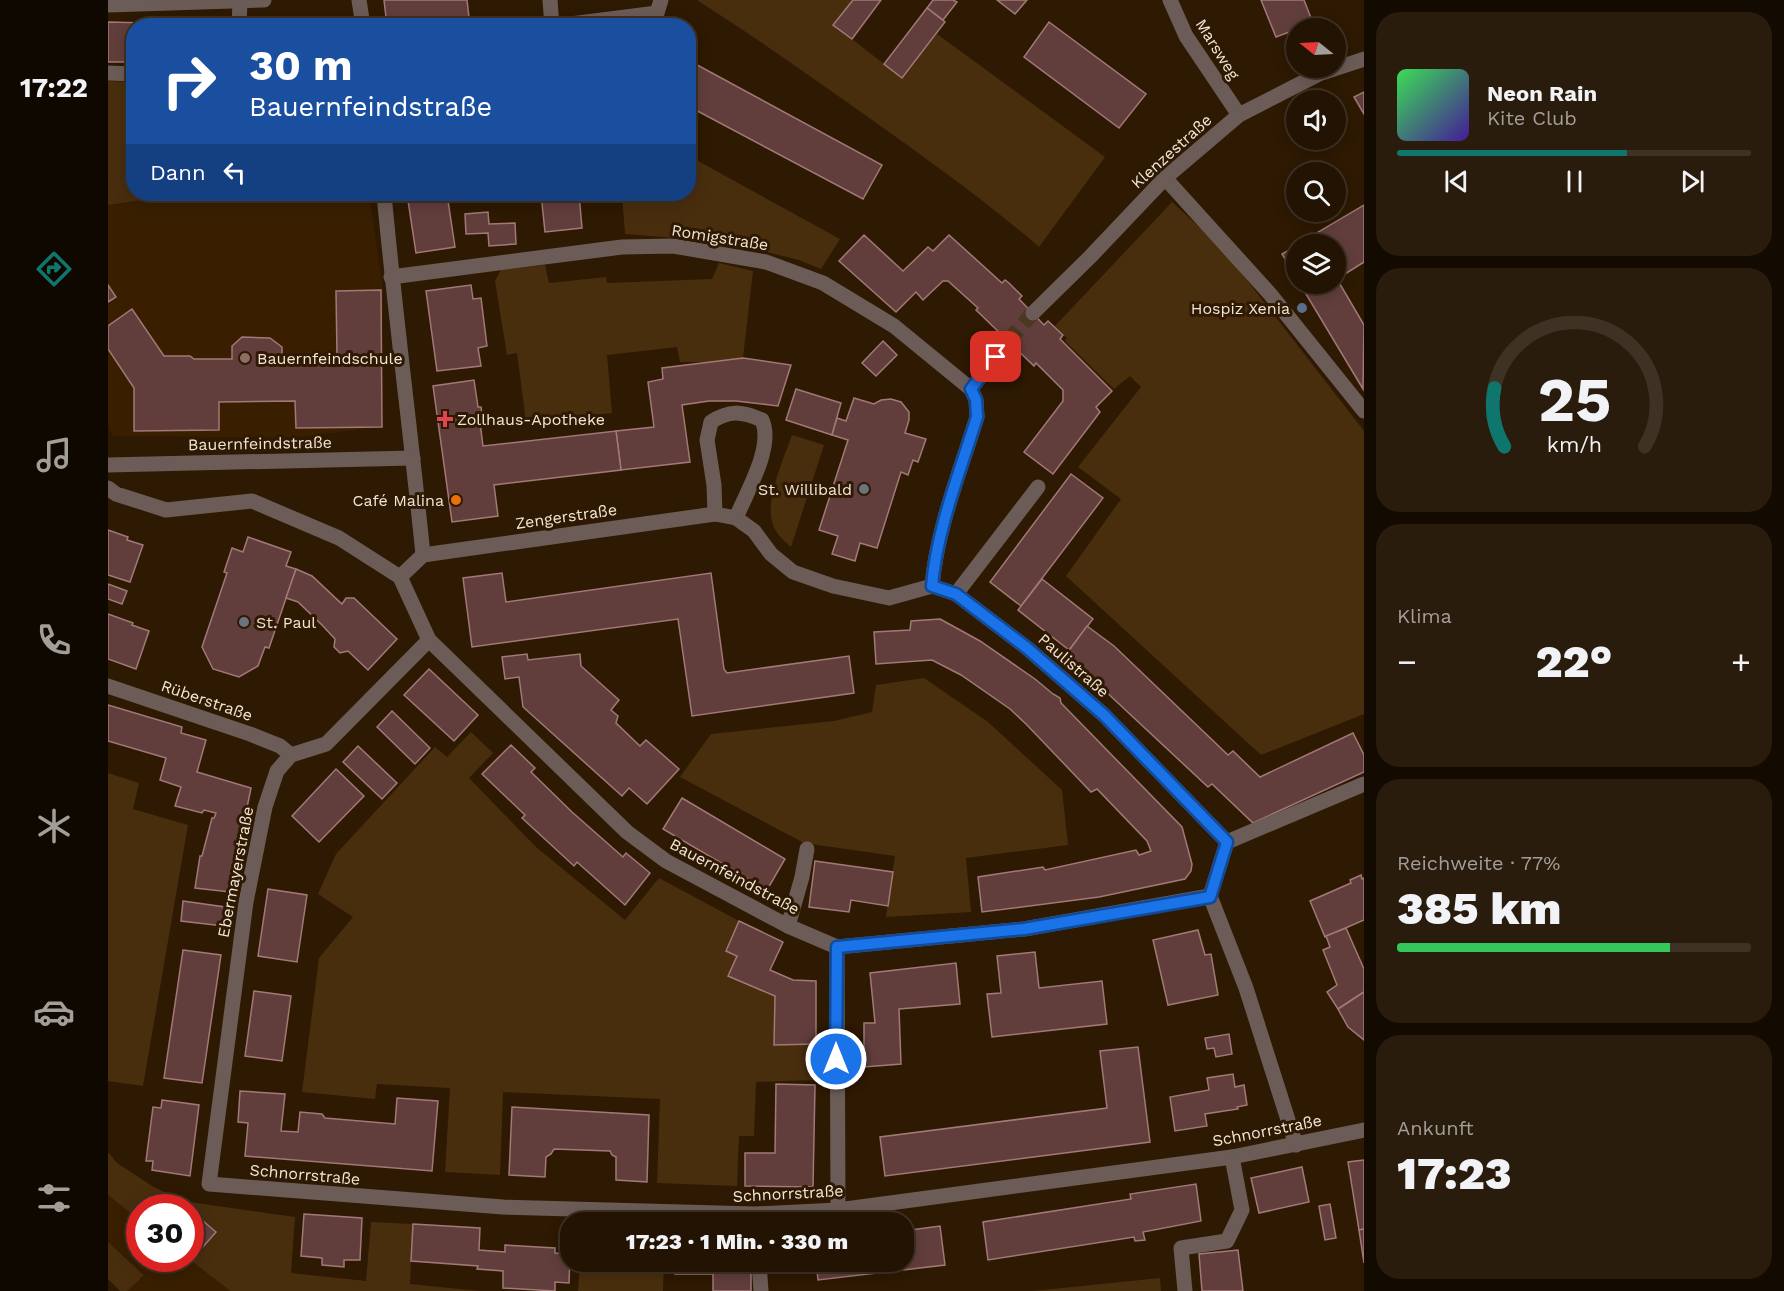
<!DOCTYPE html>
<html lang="de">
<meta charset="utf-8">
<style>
:root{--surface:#221302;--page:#2a1c0c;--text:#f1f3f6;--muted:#a29e99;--line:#3f3224;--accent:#0f766e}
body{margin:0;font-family:"Work Sans",sans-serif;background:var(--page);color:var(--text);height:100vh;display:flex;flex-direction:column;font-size:22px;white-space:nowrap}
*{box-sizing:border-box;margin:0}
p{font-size:20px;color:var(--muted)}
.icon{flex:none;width:33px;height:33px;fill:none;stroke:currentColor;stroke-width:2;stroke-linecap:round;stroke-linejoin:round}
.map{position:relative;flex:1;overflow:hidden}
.drawer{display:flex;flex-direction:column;gap:12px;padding:12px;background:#130a01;width:420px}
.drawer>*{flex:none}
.hud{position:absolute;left:18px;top:18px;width:570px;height:183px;border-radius:24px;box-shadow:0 3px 15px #0003,0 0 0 2px var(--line);background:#1a4fa0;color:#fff;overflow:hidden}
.needle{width:39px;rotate:288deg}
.buttons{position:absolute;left:1178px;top:18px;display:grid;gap:12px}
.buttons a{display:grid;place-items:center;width:60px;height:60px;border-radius:50%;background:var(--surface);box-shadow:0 3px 15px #0003,0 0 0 2px var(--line);font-size:30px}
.speed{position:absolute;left:18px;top:1194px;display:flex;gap:12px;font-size:30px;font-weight:700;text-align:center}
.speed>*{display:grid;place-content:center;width:78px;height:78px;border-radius:50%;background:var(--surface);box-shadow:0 3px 15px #0003,0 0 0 2px var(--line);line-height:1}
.speed .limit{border:9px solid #d22;background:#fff;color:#111}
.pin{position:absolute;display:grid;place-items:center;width:51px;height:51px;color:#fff;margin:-26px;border-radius:12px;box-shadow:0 3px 9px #0006}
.me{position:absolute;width:66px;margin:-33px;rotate:0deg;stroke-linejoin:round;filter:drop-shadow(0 0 4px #0008)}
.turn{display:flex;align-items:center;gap:21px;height:126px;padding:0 24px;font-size:27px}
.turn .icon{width:78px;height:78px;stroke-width:2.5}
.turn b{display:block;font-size:42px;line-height:51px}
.then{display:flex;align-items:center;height:57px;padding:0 24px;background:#0003;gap:12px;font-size:22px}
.big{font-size:45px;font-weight:800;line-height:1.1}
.drawer .widget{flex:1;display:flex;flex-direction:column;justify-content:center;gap:9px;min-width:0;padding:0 21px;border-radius:24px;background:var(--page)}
.drawer .dial{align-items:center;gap:0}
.dial svg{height:156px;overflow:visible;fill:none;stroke:var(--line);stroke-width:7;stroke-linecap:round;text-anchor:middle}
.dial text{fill:var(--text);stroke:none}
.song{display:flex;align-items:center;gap:18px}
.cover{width:72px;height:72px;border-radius:9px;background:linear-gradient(135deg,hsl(130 70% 55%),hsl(260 70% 35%))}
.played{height:6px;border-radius:3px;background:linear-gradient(90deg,var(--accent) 65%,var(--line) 65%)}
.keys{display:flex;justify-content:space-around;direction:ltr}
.heat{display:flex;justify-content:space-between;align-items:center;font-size:33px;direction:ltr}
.charge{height:9px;border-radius:4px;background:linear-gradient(90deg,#34c759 77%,var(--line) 0)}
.trip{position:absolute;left:452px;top:1212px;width:354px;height:60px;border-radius:24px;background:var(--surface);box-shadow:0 3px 15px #0003,0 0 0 2px var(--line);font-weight:800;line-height:60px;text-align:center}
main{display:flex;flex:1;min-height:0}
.menu{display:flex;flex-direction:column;width:108px;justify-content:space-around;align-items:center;background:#0e0801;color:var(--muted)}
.menu .icon{width:42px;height:42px}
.menu .selected{color:var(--accent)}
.menu b{font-size:27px;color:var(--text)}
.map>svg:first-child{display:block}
</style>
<main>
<nav class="menu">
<b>17:22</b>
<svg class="icon selected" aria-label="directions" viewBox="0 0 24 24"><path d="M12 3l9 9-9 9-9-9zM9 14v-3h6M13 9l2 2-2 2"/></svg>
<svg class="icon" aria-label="music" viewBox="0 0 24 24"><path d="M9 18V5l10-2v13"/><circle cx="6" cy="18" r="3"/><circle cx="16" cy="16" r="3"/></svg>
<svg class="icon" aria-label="phone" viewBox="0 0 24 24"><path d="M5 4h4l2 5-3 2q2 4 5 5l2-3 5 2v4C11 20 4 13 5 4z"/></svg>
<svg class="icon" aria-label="climate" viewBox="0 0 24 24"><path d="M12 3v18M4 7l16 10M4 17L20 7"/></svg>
<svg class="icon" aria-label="car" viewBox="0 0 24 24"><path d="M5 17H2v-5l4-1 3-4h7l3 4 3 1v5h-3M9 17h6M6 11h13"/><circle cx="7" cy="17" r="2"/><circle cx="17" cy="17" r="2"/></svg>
<svg class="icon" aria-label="filters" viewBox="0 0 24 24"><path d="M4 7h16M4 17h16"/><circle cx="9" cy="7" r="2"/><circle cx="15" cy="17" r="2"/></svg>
</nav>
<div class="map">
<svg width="1256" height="1291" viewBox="0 0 1256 1291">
<rect width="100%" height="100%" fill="#2e1902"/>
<g fill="#391f00">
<path d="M77,194H261L275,289L274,427L182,438L6,436L0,429V205Z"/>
<path d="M0,1195L31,1220L32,1258L81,1259L122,1291H19L36,1274L0,1242Z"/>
</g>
<g fill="#492e0e">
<path d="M589,0H745L726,25L794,78L829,34L997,157L931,247C879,202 823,162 767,122C708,80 650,39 589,0Z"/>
<path d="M0,81L25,82L26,194H77L0,205Z"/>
<path d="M581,156L732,239L713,269L691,260L619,242L517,234L514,194H580Z"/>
<path d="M1064,202L1114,248L1256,431V714L1153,755L958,576L1013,499L970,467L1033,387L1022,376L1006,389L957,341L959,338L947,326Z"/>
<path d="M611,263L645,271L635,358L599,362H572L569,347L499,355L504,413L418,422L409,353L399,355L387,281L393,270L437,265L441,283L498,277L499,283L604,279Z"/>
<path d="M684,435L716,445L683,547C675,540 666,532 664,521C658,497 676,458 684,435Z"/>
<path d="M816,678L880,722L954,790L960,845L858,858L863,912L778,917L787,856L696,843L572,777L603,734L726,721L764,712L768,685Z"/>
<path d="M363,732L385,753L361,778L428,847L517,920L551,878L631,921L618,951L629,956L621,976L667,996L708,1044L709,1080L648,1082L646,1136H631L629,1186L549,1183L552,1099L395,1092L392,1175L337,1172L342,1088L269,1084L267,1099L194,1092L211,958L245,917L210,894L228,854L327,747L339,757Z"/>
<path d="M0,773L31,783L25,809L80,825L35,1086L0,1081Z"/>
<path d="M0,1152L9,1163L44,1186L75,1201L187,1217L183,1273L258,1281L263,1222L305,1224L302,1284L372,1291H122L81,1259L82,1258V1208H32L31,1220L0,1195Z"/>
<path d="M0,1242L36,1275L19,1291H12L0,1279Z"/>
<path d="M472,1262H556L555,1291H470Z"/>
<path d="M1052,1278L1053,1291H925Z"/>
</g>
<g fill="#613e3c" stroke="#a17977" stroke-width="1.5">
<path d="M276,0H359L362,26H279Z"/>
<path d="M745,0H773L744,39L725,25Z"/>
<path d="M825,0H845L849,2L835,20L819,8Z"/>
<path d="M889,0H919L907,14Z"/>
<path d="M1153,0H1196L1205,23L1168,37Z"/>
<path d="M819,8L837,22L794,78L776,64Z"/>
<path d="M241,19V26H163V23Z"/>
<path d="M0,22L119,25V26H26V62H0Z"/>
<path d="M941,22L1038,94L1011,128L916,57Z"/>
<path d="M580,60L774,165L755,199L580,106Z"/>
<path d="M1256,92V114L1246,97Z"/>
<path d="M299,194H339L347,247L308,253Z"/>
<path d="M433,194H471L474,228L437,232Z"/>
<path d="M1256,205V262L1229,279L1256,325L1255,389L1192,284H1227V244H1190Z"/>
<path d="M380,212L381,224L407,223L408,244L381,246L380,233L358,234L357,214Z"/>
<path d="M756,235L795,271L820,247L825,251L841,235L894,283L897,280L901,283L914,296L911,299L936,325L940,321L955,335L952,339L1004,391L988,407L992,412L945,474L916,452L955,401V390L928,363L926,366L868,310L870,308L840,281H835L815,300L808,292L788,312L731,261Z"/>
<path d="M1188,246V277L1174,254Z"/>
<path d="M0,285L8,297L0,302Z"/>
<path d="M363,285L365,299L373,298L379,346L370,348L373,366L329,371L318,291Z"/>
<path d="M273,290L274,427L188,428L187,401L111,402V430L26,431V388L0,349V326L24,309L56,356H82L86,359H124V346L134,337L162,338L174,347V358H208L210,355H229L228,291Z"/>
<path d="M775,341L789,355L768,376L754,363Z"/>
<path d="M635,358L683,365L670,406L628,401H601L574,405L582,462L513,470L508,431L546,427L540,382L555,379L554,368Z"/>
<path d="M366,380L370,407H373L375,422H372L375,446L508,431L513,470L386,485L390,516L344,522L325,386Z"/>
<path d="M688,389L733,403L724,435L678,420Z"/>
<path d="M746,398L766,404L773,400L783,399L793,402L801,412V420L797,433L818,439L810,462L805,460L800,475L793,472L769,548L752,543L747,561L724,554L730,536L711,530L740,440L724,435L729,418L738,421Z"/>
<path d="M963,474L995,498L913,606L882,582Z"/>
<path d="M0,530L20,537L19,540L35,545L22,582L0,575Z"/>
<path d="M140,537L183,552L178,566L188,569L161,648L157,647L150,666L131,677L105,669L94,647L119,573L116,572L124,548L135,552Z"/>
<path d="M188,569L204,576L234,604L238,598H246L289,639L260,670L240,651L232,653L226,647L227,639L214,625L190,602L178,598Z"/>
<path d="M394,573L398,602L603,573L616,669L619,673L741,656L746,693L584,716L570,619L364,647L355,578Z"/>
<path d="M934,579L985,619L961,650L910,610Z"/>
<path d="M0,584L19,591L14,604L0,599Z"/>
<path d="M0,614L25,623L24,625L41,631L28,669L0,659Z"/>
<path d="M832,619L872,641L927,679L945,694L952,698L953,703L1074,827L1084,864L1083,871L1077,879L991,897L874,912L870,877L935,867L937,870L1028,850L1031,855L1043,851L1039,841L989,789L983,792L918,724L902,709L853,675L824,660L768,664L766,632L802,630L803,621Z"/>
<path d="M979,626L1006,646L1120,755L1125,751L1152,777L1245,733L1256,755V772L1145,823L1104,784L1100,787L980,675L957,656Z"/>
<path d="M419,654L420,660L472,654L473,666L511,700L503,710L510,716L508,723L532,746L538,740L571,769L539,804L521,788L514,796L415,707L411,677L397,679L394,657Z"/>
<path d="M321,669L370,715L346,741L296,695Z"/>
<path d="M0,705L74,727L73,733L98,740L89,772L143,788L122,892L87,888L92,856H94L104,818H106L108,813L96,810L94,813L67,806L73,787L52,780L58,758L0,741Z"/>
<path d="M284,711L322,748L307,764L269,727Z"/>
<path d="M403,745L427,768L423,772L464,812L515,857L518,853L542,873L517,905L469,862L466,866L414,818L417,815L374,774Z"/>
<path d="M250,746L289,783L274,799L235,762Z"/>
<path d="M228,769L256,796L211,842L184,816Z"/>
<path d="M574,798L677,859L659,890L555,829Z"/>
<path d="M707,861L785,872L780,906L743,900L741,912L701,907Z"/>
<path d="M1253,875L1254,879L1256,878V920L1217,937L1202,901L1243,883L1242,880Z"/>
<path d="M160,889L199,895L189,962L150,956Z"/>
<path d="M75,901L117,907L115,926L73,921Z"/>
<path d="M631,921L675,942L662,970L685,980L708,981V1044L666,1045L667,996L620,976L629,956L618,951Z"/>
<path d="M1238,928L1256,969V992L1230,1009L1219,992L1229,985L1215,950L1222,947L1218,936Z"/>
<path d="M1090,930L1097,955L1103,954L1110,995L1060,1005L1045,940Z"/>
<path d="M75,950L113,955L94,1083L56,1078Z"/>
<path d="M927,952L931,988L994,981L999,1024L884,1037L879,994L893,993L889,956Z"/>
<path d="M848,963L852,1004L791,1009L793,1064L756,1067V1023H767L762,973Z"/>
<path d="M146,991L183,996L174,1061L137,1056Z"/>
<path d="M1256,992V1040L1240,1027L1230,1009Z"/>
<path d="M1121,1034L1124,1054L1108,1057L1106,1048L1099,1049L1097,1038Z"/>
<path d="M1030,1047L1042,1142L777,1176L772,1137L999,1108L992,1051Z"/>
<path d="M1125,1074L1127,1087L1136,1085L1139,1105L1129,1107L1130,1109L1097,1114L1099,1126L1067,1131L1062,1097L1101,1090L1099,1078Z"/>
<path d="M668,1084L707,1085L705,1187L637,1186V1153H667Z"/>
<path d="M132,1091L177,1094L173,1131L190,1132L192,1112L214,1114L217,1118L287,1124L289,1098L330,1101L324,1171L137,1156L140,1123L130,1122Z"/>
<path d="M54,1100L91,1105L82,1176L44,1170L45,1161H38L45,1107L53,1108Z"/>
<path d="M404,1107L541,1115L539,1182L508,1180V1157L504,1155L502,1151L446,1149L443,1154L438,1157L437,1177L401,1175Z"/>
<path d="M1256,1160V1229L1251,1230L1240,1162Z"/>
<path d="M1194,1167L1201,1202L1151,1213L1143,1178Z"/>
<path d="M1088,1184L1093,1221L1035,1232L1037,1240L1027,1241L1026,1237L880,1260L875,1222L1023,1199L1022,1194Z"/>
<path d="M1222,1204L1228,1238L1217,1240L1211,1206Z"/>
<path d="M196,1214L254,1218L252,1260H236V1267L214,1265V1258L193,1256Z"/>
<path d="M94,1220L108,1232L94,1248L82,1238V1232Z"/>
<path d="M305,1224L372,1228L371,1250L397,1252V1245L447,1248V1253L462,1254L461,1283L447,1282V1291L395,1288V1271L369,1269L370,1266L303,1261Z"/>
<path d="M832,1226L837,1265L710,1280L708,1262H795V1231Z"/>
<path d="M1256,1229V1263L1251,1230Z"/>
<path d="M1130,1250L1135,1291H1094L1091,1254Z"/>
<path d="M567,1262H643V1291H605V1274H567Z"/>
</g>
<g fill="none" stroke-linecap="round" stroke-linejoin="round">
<path stroke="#4c3822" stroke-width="15" stroke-dasharray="15 8" stroke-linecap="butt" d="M900,341L925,313"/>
<g stroke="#6c5c57" stroke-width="15">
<path d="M442,0L444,26"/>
<path d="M131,26L132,1"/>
<path d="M447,26L549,13L553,0"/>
<path d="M0,73L26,74"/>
<path d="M1057,178L1162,294L1256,411"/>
<path d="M848,594L930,487"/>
<path d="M680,926L694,877L699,849"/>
</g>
<g stroke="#6c5c57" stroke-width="15">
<path d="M251,0L255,26"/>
<path d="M1062,0L1078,36L1131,115"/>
<path d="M0,5L156,0"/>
<path d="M276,194C287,314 303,434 315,555L292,577"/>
<path d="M283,277L514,247L565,246L658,262L715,283L786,326L863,389"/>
<path d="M925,313L982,257L1057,178L1131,115L1211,74L1256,59"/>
<path d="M0,465L305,458"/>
<path d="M0,488L8,494L58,510L144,501L231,538L292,577L321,640L519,832L558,861L680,926L729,947L916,929L1102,896L1119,842L1256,784"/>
<path d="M607,514L606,485L599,440L603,422C621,410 633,411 654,420C666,447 639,491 628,518"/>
<path d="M315,555L607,514L628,518L646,531L663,554L685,572L725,586L781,598L824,586"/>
<path d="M824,586L848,594L919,648L996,715L1119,842"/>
<path d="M824,586C829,528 852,472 869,417L868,400L863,389L900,341"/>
<path d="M321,640L218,744L183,755L169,771L157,807L138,902L101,1184L395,1207L647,1214L730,1210L1124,1157L1256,1130"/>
<path d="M0,686L142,734L172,746L183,755"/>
<path d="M1102,896L1138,988L1188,1145"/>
<path d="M729,947L730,1210"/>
<path d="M651,1262L653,1291"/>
<path d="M1077,1291L1073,1248L1119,1241L1134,1210L1124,1157"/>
</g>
</g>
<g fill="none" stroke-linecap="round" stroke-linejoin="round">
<defs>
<path id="route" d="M728,1059L729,947L916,929L1102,897L1119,842L996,715L919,648L848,594L824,586C829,528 852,472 869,417L868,400L863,389L888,357"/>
</defs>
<use href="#route" stroke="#114b97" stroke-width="15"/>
<use href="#route" stroke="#1a73e8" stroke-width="10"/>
</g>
<circle fill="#5c6f8a" stroke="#2e1902" stroke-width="2" cx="1194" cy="308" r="6"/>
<circle fill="#8d6e63" stroke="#2e1902" stroke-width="2" cx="137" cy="358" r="6"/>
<path fill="#e0444e" stroke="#2e1902" stroke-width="2" d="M334 410h6v6h6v6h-6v6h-6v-6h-6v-6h6z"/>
<g fill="#6b7280" stroke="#2e1902" stroke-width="2">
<circle cx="756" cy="489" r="6"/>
<circle cx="136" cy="622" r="6"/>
</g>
<circle fill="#e8710a" stroke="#2e1902" stroke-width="2" cx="348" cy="500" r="6"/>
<g text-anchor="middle" stroke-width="6" stroke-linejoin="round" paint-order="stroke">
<g font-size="16" fill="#f3e5d6" stroke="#2e1902">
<text transform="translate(1110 49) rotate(58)" y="6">Marsweg</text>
<text transform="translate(1063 151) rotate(-42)" y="6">Klenzestraße</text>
<text transform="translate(612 237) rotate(9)" y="6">Romigstraße</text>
<text transform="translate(152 443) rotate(-1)" y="6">Bauernfeindstraße</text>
<text transform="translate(458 516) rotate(-8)" y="6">Zengerstraße</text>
<text transform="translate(966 665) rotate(41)" y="6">Paulistraße</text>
<text transform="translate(99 700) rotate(19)" y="6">Rüberstraße</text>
<text transform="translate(127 872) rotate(-79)" y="6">Ebermayerstraße</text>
<text transform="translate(627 876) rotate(28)" y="6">Bauernfeindstraße</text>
<text transform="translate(1159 1130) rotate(-11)" y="6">Schnorrstraße</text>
<text transform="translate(197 1174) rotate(5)" y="6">Schnorrstraße</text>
<text transform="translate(680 1193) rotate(-3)" y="6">Schnorrstraße</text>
</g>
<g font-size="16" fill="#f3e5d6" stroke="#2e1902" text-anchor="end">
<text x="1182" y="314">Hospiz Xenia</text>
<text x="149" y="364" text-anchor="start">Bauernfeindschule</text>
<text x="349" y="425" text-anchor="start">Zollhaus-Apotheke</text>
<text x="744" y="495">St. Willibald</text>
<text x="336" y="506">Café Malina</text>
<text x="148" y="628" text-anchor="start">St. Paul</text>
</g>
</g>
</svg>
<div class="buttons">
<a><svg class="needle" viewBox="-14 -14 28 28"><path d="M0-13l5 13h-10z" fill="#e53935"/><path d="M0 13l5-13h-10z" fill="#a29e99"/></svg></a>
<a><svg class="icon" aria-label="sound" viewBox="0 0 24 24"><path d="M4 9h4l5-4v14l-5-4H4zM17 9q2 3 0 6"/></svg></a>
<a><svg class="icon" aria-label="search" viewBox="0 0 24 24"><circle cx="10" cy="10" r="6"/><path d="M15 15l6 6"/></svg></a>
<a><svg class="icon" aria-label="layers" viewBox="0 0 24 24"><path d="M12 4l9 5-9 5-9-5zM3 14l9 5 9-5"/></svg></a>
</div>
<div class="speed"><div class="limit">30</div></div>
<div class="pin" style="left:888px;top:357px;background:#d93025"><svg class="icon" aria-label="arrive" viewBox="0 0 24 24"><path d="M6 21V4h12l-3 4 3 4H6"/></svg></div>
<svg class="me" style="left:728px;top:1059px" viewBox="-20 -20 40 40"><circle r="17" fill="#1a73e8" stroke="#fff" stroke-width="3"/><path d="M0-11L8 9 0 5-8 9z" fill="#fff"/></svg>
<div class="trip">17:23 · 1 Min. · 330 m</div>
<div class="hud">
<div class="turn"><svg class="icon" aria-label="right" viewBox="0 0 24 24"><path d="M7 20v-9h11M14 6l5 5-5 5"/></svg><div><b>30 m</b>Bauernfeindstraße</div></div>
<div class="then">Dann<svg class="icon" aria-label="left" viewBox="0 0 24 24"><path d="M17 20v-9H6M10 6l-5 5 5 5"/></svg></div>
</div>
</div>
<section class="drawer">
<div class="widget">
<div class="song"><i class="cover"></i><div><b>Neon Rain</b><p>Kite Club</p></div></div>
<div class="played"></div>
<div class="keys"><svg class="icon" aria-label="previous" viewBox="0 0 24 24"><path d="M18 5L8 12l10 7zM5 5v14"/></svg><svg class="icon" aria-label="pause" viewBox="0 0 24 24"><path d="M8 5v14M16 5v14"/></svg><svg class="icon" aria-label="next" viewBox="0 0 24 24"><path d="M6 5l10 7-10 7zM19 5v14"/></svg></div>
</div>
<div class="widget dial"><svg viewBox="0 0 100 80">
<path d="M14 69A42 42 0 1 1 86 69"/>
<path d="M14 69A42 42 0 0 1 9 39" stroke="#0f766e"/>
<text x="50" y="56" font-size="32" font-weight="700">25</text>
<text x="50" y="72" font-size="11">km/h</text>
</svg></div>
<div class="widget"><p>Klima</p>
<div class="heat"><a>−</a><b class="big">22°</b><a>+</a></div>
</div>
<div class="widget"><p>Reichweite · 77%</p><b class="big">385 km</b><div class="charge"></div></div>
<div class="widget"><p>Ankunft</p><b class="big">17:23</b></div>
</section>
</main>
